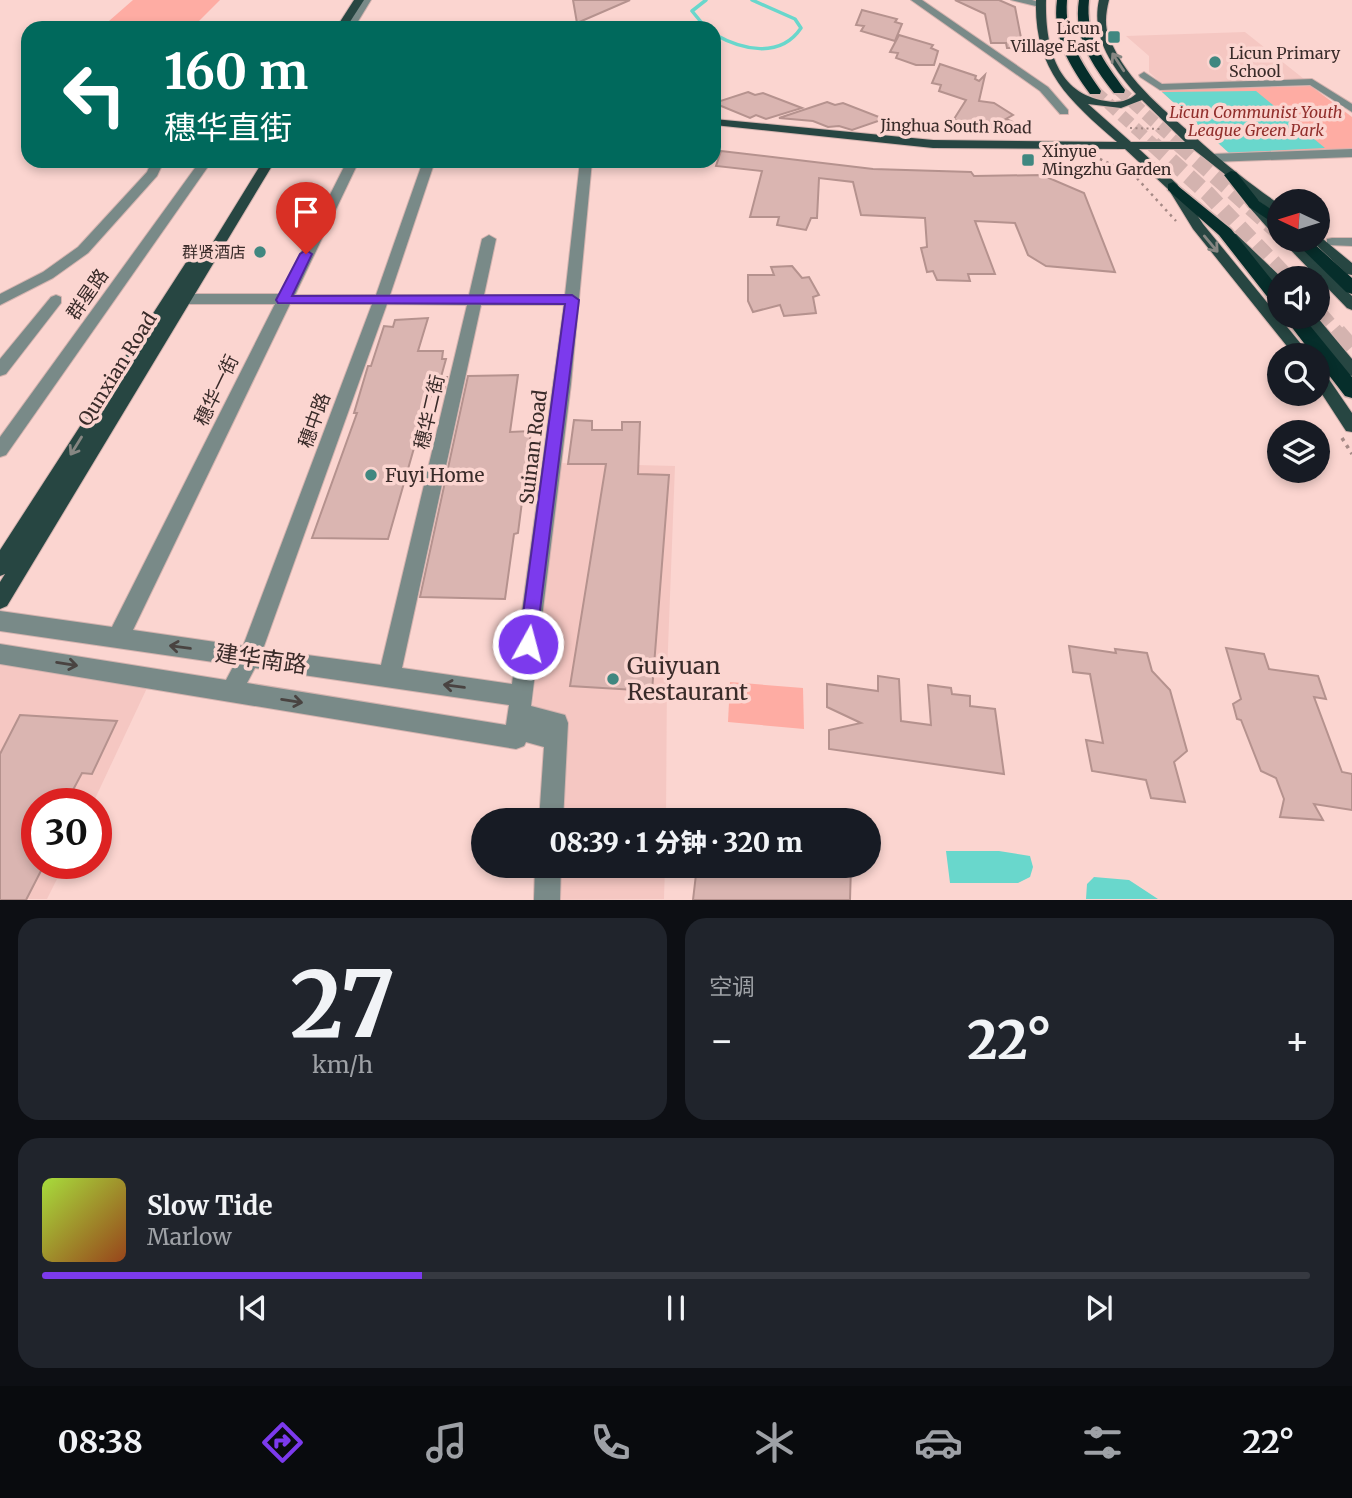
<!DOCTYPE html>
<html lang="zh">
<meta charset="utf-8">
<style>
:root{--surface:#171b24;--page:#20242c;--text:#f1f3f6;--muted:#9ea1a6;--line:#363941;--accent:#7c3aed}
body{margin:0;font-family:Merriweather,"Noto Sans SC",serif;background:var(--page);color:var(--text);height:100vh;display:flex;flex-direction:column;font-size:26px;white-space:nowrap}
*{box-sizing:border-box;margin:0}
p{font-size:23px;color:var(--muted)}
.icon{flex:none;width:38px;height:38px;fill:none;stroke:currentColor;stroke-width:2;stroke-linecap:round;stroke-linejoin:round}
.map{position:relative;height:900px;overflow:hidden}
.drawer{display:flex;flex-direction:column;gap:18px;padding:18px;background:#0d0f14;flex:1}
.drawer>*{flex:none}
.guide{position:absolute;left:21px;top:21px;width:700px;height:147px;border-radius:21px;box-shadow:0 4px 10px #0003;background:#00695c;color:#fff;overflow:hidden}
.needle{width:46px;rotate:274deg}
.controls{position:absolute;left:1267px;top:189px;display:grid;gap:14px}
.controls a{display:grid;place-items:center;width:63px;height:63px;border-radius:50%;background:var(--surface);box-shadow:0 4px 10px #0003;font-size:35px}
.speed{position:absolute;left:21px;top:788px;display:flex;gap:14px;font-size:35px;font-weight:700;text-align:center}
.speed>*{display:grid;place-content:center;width:91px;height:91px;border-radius:50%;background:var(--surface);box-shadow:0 4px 10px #0003;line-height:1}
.speed .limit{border:10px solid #d22;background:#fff;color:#111}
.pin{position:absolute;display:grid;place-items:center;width:60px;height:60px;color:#fff;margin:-72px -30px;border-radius:50% 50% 50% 0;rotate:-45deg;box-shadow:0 0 7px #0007}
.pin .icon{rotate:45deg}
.me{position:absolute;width:77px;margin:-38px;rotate:7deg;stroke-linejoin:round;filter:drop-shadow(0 0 5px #0008)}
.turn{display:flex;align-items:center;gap:24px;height:147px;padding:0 28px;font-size:32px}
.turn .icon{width:91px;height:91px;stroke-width:2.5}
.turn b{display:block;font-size:49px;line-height:60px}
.big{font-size:52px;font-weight:800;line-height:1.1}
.drawer .widget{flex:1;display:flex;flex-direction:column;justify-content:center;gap:10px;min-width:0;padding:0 24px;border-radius:21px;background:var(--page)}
.drawer .dial{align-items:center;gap:0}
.dial b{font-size:91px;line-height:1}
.song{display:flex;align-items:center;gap:21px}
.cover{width:84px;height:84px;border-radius:10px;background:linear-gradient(135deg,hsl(80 70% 55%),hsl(20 70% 35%))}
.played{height:7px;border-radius:4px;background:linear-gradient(90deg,var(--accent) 30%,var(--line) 30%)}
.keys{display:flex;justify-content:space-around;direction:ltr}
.heat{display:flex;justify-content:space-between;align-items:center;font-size:38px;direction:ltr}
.drawer .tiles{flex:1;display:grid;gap:18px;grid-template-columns:1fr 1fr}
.widget:last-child{grid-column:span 2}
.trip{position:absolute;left:471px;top:808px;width:410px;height:70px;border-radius:35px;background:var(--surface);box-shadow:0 4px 10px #0003;font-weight:800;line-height:70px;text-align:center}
.tab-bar{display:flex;height:112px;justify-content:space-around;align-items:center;background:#090b0e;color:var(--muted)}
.tab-bar .icon{width:49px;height:49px}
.tab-bar .active{color:var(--accent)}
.tab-bar b{font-size:32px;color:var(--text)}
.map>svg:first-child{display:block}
</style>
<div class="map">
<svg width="1352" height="900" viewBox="0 0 1352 900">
<rect width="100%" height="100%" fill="#fbd5d0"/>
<g fill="#f5c7c2">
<path d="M1245,32L1304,79L1161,83L1149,72V56L1126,36Z"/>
<path d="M561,463L675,466L667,674L666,821H540L545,745L532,709Z"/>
<path d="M0,664L147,688L93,803H37V863H65L47,899H0Z"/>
<path d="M536,866H665L664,899L534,900Z"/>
</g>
<g fill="#feaca3">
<path d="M133,0H220L192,28H101Z"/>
<path d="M1311,86L1352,117V149L1233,156L1160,90Z"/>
<path d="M730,682L803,688L804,729L728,722Z"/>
</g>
<g fill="#69d7cc">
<path d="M1256,91L1325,148L1229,153L1162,92Z"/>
<path d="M946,851H999L1030,856L1033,867L1030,877L1018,883H950Z"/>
<path d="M1094,877L1129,880L1158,899H1166H1086L1087,884Z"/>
</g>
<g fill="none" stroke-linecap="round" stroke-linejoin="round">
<g stroke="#69d7cc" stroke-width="3.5">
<path d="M706,0L692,11L706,28"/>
<path d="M714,34C742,50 780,59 801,28L795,19L752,0"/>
</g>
</g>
<g fill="#dab5b1" stroke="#b5928e" stroke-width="2">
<path d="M573,0H630L577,23Z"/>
<path d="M955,0H999L1015,7L1023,48H1007L1006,43H991L985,14Z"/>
<path d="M862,10L897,19L895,22L902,24L895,41L861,31L864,26L856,25Z"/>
<path d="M899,35L933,45L931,48L938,51L934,65H916L896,58L898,53L890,52Z"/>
<path d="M940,64L976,76L975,79L979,81L985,75L979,101L994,103L1013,115L1006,119L1015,123L993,133L973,129L954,119L966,100L939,91L941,85L932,83Z"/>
<path d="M748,92L755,95L763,93L802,108L766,119L756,115L750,118L714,103Z"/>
<path d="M827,102L835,105L843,103L884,119L852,130L839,126L828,127L813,121L779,118Z"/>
<path d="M721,151L873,169L971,172L974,176L1042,175L1084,193L1115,272L1046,266L1028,255L1015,223L975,221L995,274H968L970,281L937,280L933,271L927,272L921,248L927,247L925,218L861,215L853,182L819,178L817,218H811L806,230L777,225L779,217H750L762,171L716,166Z"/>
<path d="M792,266L802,278L809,277L819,295L813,297L816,313L784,316L780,305L753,312L748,301V275H774L771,267Z"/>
<path d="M428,318L418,351H443L442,359H446L441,377H447L443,394L432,393L424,413L388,539L312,538L357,413H354L368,366H371L384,326L393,327L395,320Z"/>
<path d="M518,375L510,432L531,431L518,533L514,534L505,599L420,597L468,376Z"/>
<path d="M574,420L592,421V430H622V422H640L638,474L669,475L652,691L570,686L606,464H568Z"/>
<path d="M1069,646L1116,653L1115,649L1147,653L1152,671L1170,690L1187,751L1174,762L1185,802L1151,798L1146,780L1092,771L1086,740L1103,743L1090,674L1073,672Z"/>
<path d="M1226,648L1264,654L1269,669L1318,676L1326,699L1314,697L1342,772L1352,774V810L1314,804L1323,820L1280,817L1284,799L1276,778L1261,771L1241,720L1237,719L1233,704L1241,699Z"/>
<path d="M878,676L899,679L901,721L931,725L928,685L951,688L952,694L970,696V706L995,709L1004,774L829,749V730L861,723L827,707V684L878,691Z"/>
<path d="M20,715L117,721L92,774L82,773L66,803H37V863H45L26,900H0V754Z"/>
<path d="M697,866H851L850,900H693Z"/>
</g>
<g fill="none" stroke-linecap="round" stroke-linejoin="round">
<g stroke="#d4b3af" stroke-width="12" stroke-dasharray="12 6" stroke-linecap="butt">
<path d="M1119,90L1181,146"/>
<path d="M1095,91L1155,146"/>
</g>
<g stroke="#d4b3af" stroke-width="16" stroke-dasharray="16 8" stroke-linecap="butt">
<path d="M1153,144L1208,194L1288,278"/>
<path d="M1179,144L1279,233"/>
<path d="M1318,312L1338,335"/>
</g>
<path stroke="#d4b3af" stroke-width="21" stroke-dasharray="21 10" stroke-linecap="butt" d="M1336,333L1352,351"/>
<defs>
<g id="minor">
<path d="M361,0H371L354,28H344Z"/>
<path d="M911,0H922L1048,87L1068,110V114H1060L1040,91Z"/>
<path d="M1011,0H1032L1045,4L1040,7Z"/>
<path d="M1144,72L1162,84L1312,79L1352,104V112L1310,85L1160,90L1140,77L1139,75Z"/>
<path d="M1352,149V157L1212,162L1206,158L1212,154Z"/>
<path d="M152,161H164L157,176L88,253L53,278L0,305V294L43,272L78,247L147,172Z"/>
<path d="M200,161H212L6,455L0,457V437Z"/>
<path d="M347,161H359L295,295H376L423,161H435L390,295H469L482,239L489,235L496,239L484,295H565L580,161H592L571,384L531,706L565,715L568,723L563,821H539L544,747L526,742L524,746L516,749L0,664V644L226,680L234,665L0,631V611L112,627L275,304H181L174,299L181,294H280ZM290,304H372L243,646L133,630ZM387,304L467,305L381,665L263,649ZM481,305H564L512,684L402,668ZM255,668L509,705L506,725L247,683Z"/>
<path d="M1332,238H1352V246L1327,245V239Z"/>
<path d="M56,295L61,297V303L6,374L0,376V359L51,297Z"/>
<path d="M535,866H561L560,900H534Z"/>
</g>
<g id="major">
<path d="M354,0H364L346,28H336Z"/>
<path d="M1036,0H1046C1045,43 1055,94 1106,101C1117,103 1127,102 1136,94C1112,67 1091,37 1099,0H1109C1106,12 1104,25 1109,37C1127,84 1169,113 1204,145C1226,165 1253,186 1279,204V214L1274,213L1193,149H1139L1177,184L1203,224L1310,355H1294L1193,229L1169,190L1125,149L933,148L714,125V119L933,140L1117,142C1067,99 1034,69 1036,0ZM1142,100L1185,142H1131L1088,104L1121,108Z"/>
<path d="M263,161H275L7,606L0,609V582L5,574L0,576V550L196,247L203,243L210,247Z"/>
<path d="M1254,200L1259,201L1279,224V236L1274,235L1249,207L1248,204Z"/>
<path d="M1231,233L1236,234L1282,278H1279V288L1274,286L1226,240V234Z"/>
<path d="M1318,235L1352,263V275L1347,274L1313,242L1312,240H1318Z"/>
<path d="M1281,240H1295L1352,296V310L1347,308Z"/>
<path d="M1302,317H1317L1352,359V376L1346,374Z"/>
<path d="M1318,370L1324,372L1352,413V432L1346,431L1318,388Z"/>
</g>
<g id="highway">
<path d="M1057,0H1067C1064,37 1081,62 1101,91L1100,94H1090C1069,65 1052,37 1057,0Z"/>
<path d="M1079,0H1089C1085,38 1104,61 1125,90L1124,93H1114C1092,65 1073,37 1079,0Z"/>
<path d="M1231,171L1236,172L1259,201L1279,215V227L1249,207L1224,175Z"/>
<path d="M1173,182L1231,229L1279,289V306L1273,304L1219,235L1168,190V184Z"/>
<path d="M1293,240H1310L1352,278V294L1346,292Z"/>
<path d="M1284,317H1303L1352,377V398L1345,396L1318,361V355H1313Z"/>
</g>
</defs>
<use href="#minor" stroke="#d4b3af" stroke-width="2"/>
<use href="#major" stroke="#d4b3af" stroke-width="2"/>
<use href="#highway" stroke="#d4b3af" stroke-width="3"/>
<path stroke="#a68a86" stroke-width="2" stroke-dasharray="2 3.5" stroke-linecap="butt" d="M1130,128L1161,129"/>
<path stroke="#a68a86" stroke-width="2.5" stroke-dasharray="2.5 4.5" stroke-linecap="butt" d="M1100,159L1134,175L1176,221"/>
<path stroke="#a68a86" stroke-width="3.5" stroke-dasharray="3.5 5" stroke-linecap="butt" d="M1342,438L1352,454"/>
<use href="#minor" fill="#798a88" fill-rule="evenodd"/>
<use href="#major" fill="#274642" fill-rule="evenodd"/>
<use href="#highway" fill="#062e2b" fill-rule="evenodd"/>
</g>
<defs><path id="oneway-shaft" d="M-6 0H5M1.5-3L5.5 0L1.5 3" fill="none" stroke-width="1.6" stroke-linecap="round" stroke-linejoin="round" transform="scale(1.75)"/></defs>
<g stroke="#868682">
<use href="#oneway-shaft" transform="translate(1118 62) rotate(-123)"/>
<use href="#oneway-shaft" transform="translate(1211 244) rotate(50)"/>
<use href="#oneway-shaft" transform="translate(76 446) rotate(122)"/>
</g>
<g stroke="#494341">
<use href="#oneway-shaft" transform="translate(180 647) rotate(-172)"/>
<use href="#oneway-shaft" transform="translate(67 664) rotate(9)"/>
<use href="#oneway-shaft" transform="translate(454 686) rotate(-172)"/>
<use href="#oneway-shaft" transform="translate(292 701) rotate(9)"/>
</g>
<path fill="#7c3aed" stroke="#51269a" stroke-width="2" d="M306,250L312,254L292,296L572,295L579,300L535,650L528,653L522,650L519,644L565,304L278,303L276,300L300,254Z"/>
<g fill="#408780" stroke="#fbd5d0" stroke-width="2.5">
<rect x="1107" y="30" width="14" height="14" rx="3.5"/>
<circle cx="1215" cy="62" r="7"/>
<rect x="1021" y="153" width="14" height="14" rx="3.5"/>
<circle cx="260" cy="252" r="7"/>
<circle cx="371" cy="475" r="7"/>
<circle cx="613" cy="679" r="7"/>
</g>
<g text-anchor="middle" stroke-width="7" stroke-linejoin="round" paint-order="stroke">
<g font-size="16" fill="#392b29" stroke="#fbd5d0" text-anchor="end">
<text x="1100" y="34">Licun<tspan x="1100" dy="18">Village East</tspan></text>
<text x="1229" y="59" text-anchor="start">Licun Primary<tspan x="1229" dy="18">School</tspan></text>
<text x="1042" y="157" text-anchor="start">Xinyue<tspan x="1042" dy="18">Mingzhu Garden</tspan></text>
<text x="246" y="258">群贤酒店</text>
</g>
<g font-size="16" font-style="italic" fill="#912f2c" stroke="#fbd5d0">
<text x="1256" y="118">Licun Communist Youth<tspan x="1256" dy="18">League Green Park</tspan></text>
</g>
<g font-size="16" fill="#392b29" stroke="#fbd5d0">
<text transform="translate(956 126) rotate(1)" y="6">Jinghua South Road</text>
</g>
<g font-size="19" fill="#392b29" stroke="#fbd5d0">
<text transform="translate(87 294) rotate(-55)" y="7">群星路</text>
<text transform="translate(117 369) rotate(-58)" y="7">Qunxian Road</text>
<text transform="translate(216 390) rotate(-64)" y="7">穗华一街</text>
<text transform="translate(429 412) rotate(-77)" y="7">穗华二街</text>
<text transform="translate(314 420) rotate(-70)" y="7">穗中路</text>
<text transform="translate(533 447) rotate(-83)" y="7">Suinan Road</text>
</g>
<g font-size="19" fill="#392b29" stroke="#fbd5d0" text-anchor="start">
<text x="385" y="482">Fuyi Home</text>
</g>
<g font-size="23" fill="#392b29" stroke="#fbd5d0">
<text transform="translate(261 659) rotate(8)" y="8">建华南路</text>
</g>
<g font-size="23" fill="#392b29" stroke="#fbd5d0" text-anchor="start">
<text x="627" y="674">Guiyuan<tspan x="627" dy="26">Restaurant</tspan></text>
</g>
</g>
</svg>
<div class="controls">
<a><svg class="needle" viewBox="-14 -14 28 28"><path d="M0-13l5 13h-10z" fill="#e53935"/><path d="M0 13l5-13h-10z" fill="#9ea1a6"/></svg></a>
<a><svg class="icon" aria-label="sound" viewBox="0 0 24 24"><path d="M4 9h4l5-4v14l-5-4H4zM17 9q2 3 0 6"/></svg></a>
<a><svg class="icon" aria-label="search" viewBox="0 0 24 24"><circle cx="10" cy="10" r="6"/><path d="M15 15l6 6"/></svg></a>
<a><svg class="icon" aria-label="layers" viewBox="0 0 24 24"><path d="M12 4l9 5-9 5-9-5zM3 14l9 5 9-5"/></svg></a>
</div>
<div class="speed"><div class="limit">30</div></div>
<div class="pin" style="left:306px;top:254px;background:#d93025"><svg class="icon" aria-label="arrive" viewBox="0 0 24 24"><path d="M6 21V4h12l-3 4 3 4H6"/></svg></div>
<svg class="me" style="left:528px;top:644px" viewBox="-20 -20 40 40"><circle r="17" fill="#7c3aed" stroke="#fff" stroke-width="3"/><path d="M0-11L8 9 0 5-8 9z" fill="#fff"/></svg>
<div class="trip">08:39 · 1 分钟 · 320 m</div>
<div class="guide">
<div class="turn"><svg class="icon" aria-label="left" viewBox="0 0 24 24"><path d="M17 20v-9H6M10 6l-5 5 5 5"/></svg><div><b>160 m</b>穗华直街</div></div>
</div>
</div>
<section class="drawer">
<div class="tiles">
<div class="widget dial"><b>27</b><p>km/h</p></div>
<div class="widget"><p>空调</p>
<div class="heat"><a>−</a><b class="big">22°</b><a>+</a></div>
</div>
<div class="widget">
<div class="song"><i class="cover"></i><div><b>Slow Tide</b><p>Marlow</p></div></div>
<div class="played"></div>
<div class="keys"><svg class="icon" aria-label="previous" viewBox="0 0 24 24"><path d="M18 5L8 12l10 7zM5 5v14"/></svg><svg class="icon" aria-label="pause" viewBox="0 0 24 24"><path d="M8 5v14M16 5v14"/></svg><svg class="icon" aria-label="next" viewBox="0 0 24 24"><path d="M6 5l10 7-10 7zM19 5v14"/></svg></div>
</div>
</div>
</section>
<nav class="tab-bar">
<b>08:38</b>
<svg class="icon active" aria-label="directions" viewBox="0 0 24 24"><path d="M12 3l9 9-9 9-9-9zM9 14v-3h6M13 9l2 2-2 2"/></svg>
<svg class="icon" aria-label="music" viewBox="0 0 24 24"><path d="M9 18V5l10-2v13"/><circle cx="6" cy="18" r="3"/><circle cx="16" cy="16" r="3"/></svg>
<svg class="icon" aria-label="phone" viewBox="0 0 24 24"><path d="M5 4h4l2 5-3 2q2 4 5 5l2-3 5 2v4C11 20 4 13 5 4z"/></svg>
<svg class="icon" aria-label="climate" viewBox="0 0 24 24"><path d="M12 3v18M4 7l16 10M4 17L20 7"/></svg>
<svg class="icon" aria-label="car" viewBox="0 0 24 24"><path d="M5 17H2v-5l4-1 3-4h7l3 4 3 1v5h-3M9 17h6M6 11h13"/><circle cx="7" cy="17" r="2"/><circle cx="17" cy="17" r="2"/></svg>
<svg class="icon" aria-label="filters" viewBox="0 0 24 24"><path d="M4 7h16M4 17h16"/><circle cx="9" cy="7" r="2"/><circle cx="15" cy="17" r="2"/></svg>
<b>22°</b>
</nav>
